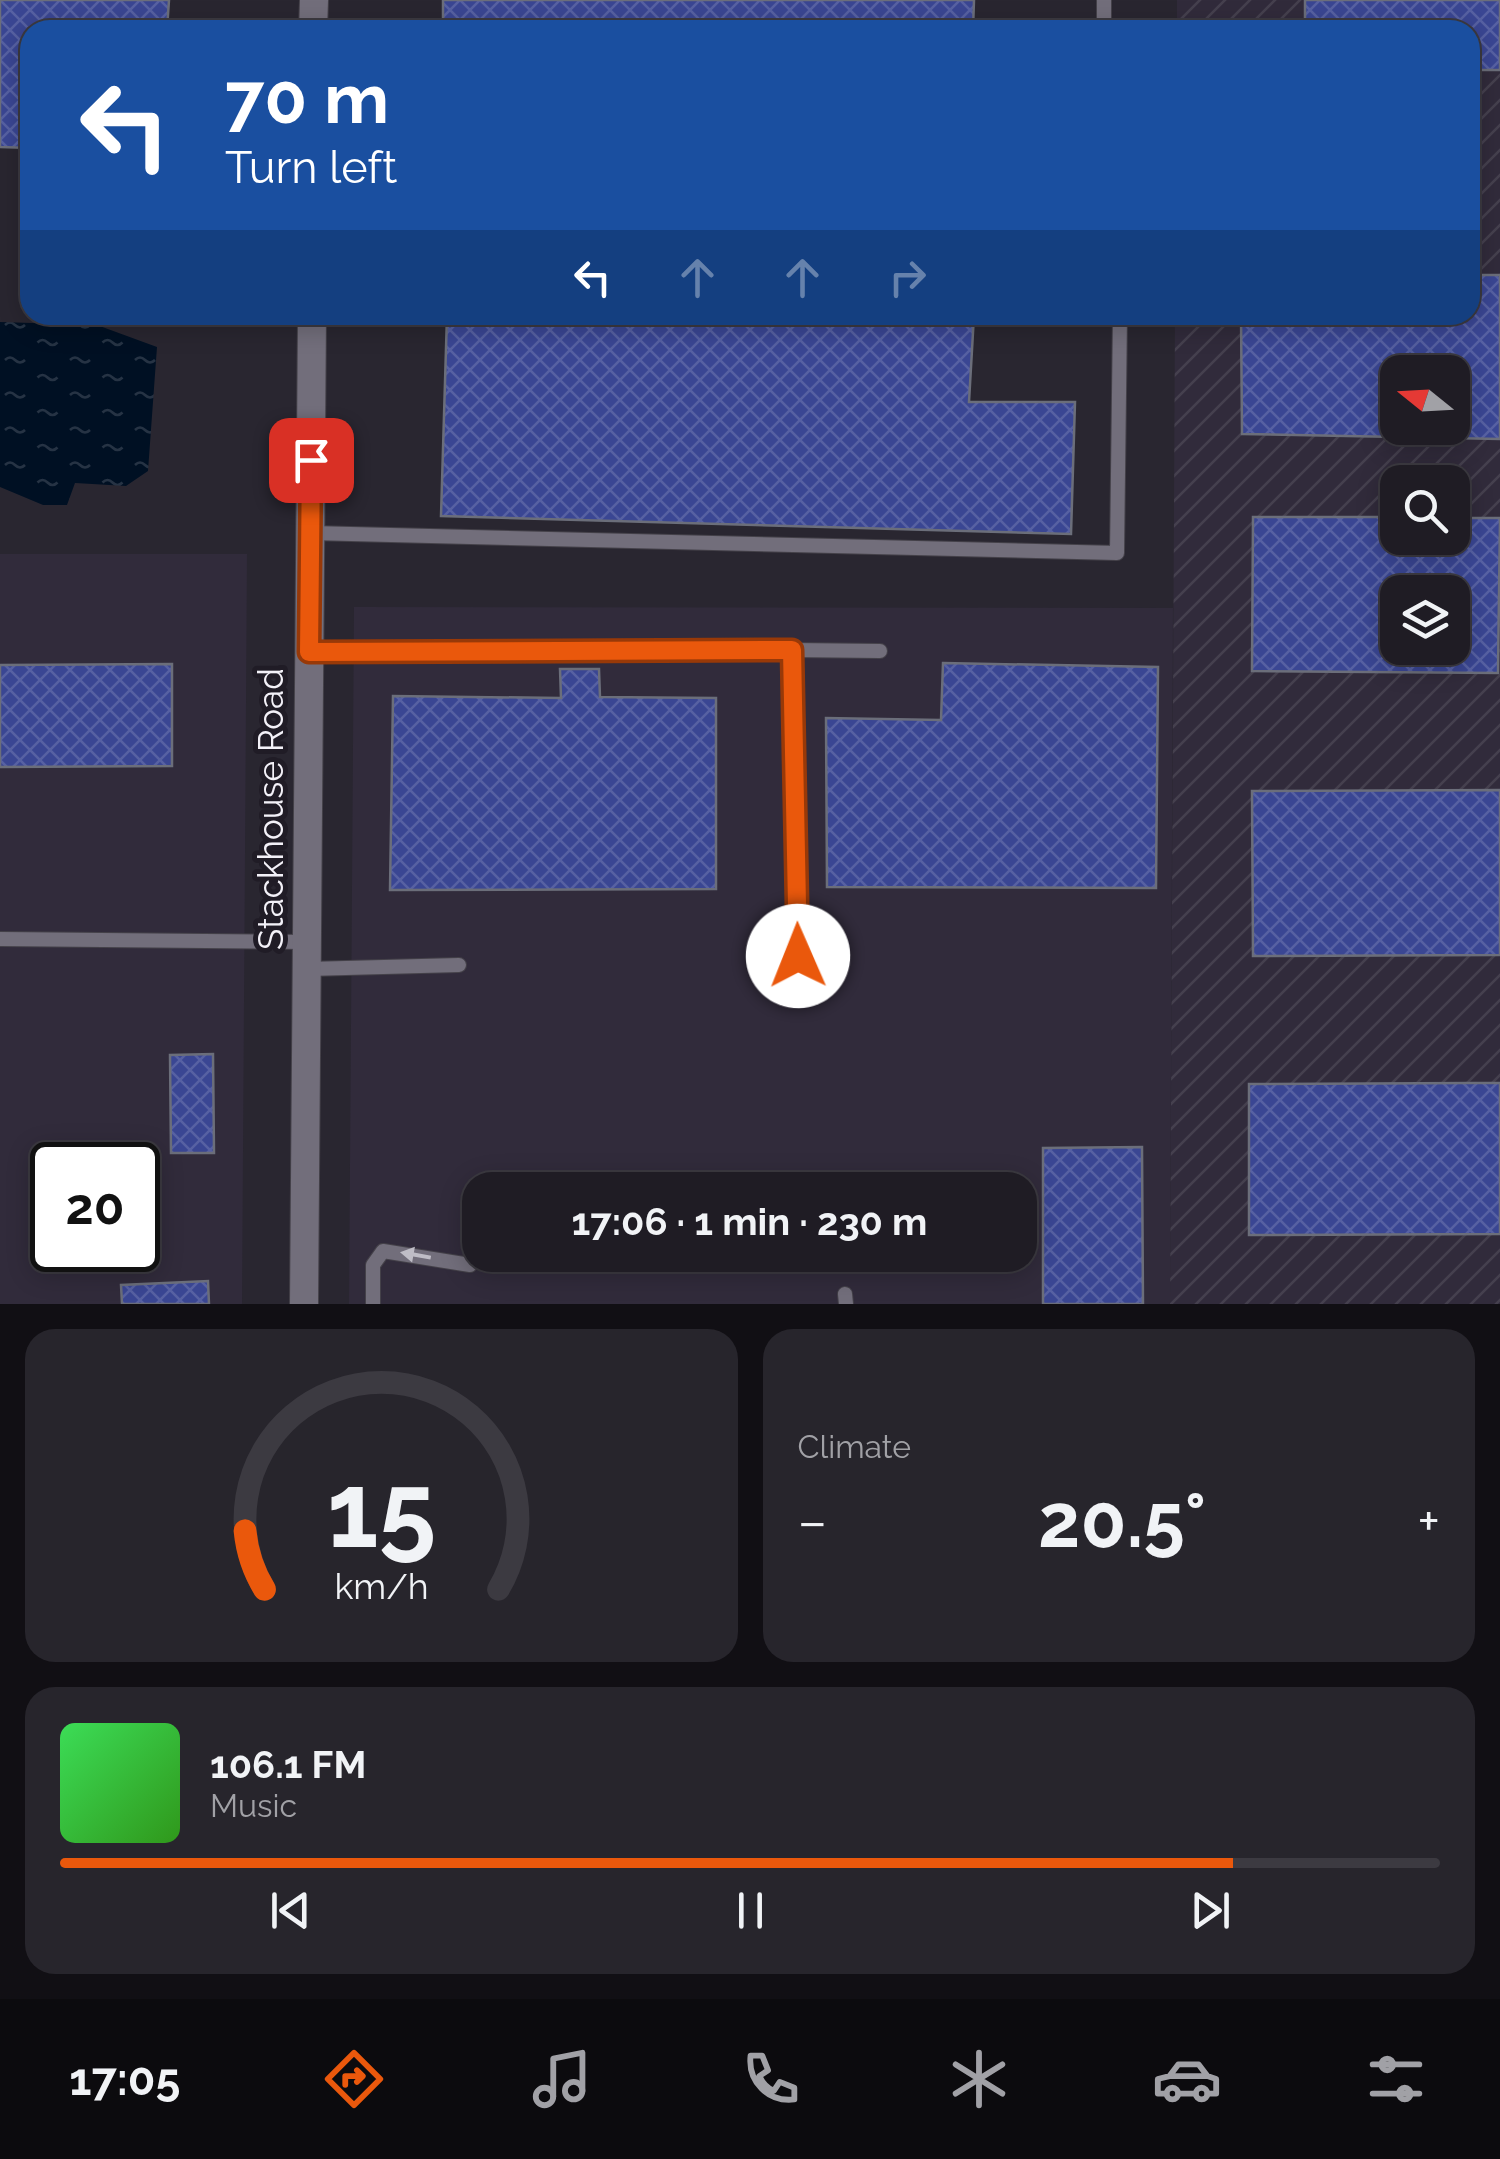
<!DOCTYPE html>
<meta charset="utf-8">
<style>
:root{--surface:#1f1c24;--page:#27252c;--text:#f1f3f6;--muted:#a1a1a6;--line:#3c3a41;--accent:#ea580c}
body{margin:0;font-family:Raleway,sans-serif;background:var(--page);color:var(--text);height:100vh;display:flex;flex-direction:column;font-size:38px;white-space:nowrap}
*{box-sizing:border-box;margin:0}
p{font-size:32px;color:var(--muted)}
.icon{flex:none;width:55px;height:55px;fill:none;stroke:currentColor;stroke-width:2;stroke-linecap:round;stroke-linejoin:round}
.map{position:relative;height:1304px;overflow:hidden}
.sheet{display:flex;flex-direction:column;gap:25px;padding:25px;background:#110f14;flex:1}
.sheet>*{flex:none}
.banner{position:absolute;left:20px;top:20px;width:1460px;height:305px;border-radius:30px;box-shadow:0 5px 25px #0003,0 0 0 2px var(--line);background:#1a4fa0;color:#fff;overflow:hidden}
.needle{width:65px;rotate:288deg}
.tools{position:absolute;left:1380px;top:355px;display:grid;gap:20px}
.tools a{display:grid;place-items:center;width:90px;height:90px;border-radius:20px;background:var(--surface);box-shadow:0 5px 25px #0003,0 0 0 2px var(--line);font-size:50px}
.speed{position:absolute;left:30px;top:1142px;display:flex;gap:20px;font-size:50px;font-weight:700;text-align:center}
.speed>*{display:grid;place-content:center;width:130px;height:130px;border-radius:50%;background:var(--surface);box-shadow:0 5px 25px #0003,0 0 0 2px var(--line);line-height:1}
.speed .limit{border:5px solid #111;border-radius:15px;background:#fff;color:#111}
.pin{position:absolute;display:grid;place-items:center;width:85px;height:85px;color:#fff;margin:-42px;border-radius:20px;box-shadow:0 5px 15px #0006}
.me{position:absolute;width:110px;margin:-55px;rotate:359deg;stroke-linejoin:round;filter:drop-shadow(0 0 8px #0008)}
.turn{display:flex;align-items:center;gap:35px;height:210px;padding:0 40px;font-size:45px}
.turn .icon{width:130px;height:130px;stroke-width:2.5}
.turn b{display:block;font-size:70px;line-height:85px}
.lanes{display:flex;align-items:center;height:95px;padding:0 40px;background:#0003;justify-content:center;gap:50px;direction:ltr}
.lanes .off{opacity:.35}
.big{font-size:75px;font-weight:700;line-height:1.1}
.sheet .tile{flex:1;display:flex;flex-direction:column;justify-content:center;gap:15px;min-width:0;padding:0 35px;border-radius:30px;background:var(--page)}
.sheet .dial{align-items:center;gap:0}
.dial svg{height:260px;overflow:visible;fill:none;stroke:var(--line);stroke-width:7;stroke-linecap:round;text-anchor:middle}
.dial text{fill:var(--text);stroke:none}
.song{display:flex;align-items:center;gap:30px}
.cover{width:120px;height:120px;border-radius:15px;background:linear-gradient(135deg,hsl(130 70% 55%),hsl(110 70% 35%))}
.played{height:10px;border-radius:5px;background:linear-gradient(90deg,var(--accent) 85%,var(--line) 85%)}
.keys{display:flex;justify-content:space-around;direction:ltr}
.heat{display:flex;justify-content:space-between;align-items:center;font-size:55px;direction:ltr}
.sheet .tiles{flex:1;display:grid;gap:25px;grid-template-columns:1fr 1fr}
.tile:last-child{grid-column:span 2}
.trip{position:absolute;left:462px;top:1172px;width:575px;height:100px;border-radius:30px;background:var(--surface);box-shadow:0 5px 25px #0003,0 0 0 2px var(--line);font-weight:700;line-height:100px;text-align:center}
.tab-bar{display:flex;height:160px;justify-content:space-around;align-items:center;background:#0c0b0e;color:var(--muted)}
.tab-bar .icon{width:70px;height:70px}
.tab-bar .active{color:var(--accent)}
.tab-bar b{font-size:45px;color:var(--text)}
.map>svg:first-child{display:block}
</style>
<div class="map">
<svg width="1500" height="1304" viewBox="0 0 1500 1304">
<defs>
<pattern id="industrial-furrows" width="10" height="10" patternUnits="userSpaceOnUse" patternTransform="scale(2.5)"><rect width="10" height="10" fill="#312b3b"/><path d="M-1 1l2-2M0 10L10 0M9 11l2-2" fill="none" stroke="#45404e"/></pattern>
<pattern id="water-ripples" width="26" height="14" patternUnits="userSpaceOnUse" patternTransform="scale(2.5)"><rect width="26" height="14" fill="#001023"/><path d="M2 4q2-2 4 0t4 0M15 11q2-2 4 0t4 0" fill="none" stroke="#263344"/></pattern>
<pattern id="building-cross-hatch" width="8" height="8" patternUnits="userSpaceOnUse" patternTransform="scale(2.5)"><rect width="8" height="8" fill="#3a4693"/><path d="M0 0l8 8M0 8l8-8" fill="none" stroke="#5761a3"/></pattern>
</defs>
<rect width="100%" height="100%" fill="#292630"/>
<g fill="#312b3b" fill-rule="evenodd">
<path d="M0,554H247L242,1304H0ZM52,1165H138V1250H52Z"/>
<path d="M354,607L1173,608L1170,1304H349ZM480,1190H1020V1255H480Z"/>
</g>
<path fill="url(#industrial-furrows)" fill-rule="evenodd" d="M1177,0H1500V1304H1170L1175,315H1470V30H1177ZM1398,372H1452V428H1398ZM1398,482H1452V538H1398ZM1398,592H1452V648H1398Z"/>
<path fill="url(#water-ripples)" d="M0,322L97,325L157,347L148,471L126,486L75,483L67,505H43L0,487Z"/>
<g fill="url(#building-cross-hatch)" stroke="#6b6e7a" stroke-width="2.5" fill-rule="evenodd">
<path d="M0,0H169L167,30H30V148L0,147Z"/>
<path d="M443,0H974L973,30H443Z"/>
<path d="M1305,0H1500V70H1470V30H1305Z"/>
<path d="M1470,275H1500V439L1242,434L1241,315H1470ZM1398,372H1452V428H1398Z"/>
<path d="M447,315H974L969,402H1075L1071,534L441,516Z"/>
<path d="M1253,517H1398V538H1452V518H1500L1498,673L1252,671ZM1398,592H1452V648H1398Z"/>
<path d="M943,663L1158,667L1156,888L827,887L826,718L941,720Z"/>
<path d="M172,664V766L0,767V665Z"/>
<path d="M560,669H599L600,697L716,698V889L390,890L393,696L561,698Z"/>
<path d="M1500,790V955L1253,956L1252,791Z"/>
<path d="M213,1054L214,1153H171L170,1055Z"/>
<path d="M1470,1083H1500V1234L1249,1235V1084Z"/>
<path d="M1142,1147L1143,1304H1043V1148Z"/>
<path d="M208,1281L209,1304H122L121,1285Z"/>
</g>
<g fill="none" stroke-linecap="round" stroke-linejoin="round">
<defs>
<g id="service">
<path d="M1104,30V0"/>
<path d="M311,533L1117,553L1120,315"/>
<path d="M792,650L880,651"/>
<path d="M309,652L792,650L798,956"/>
<path d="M0,939L308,942"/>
<path d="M308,969L459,965"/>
<path d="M845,1294L846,1304"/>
<path d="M373,1304V1265L383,1251L470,1265L479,1232"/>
</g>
<g id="minor">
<path d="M313,30L314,0"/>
<path d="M304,1304L312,315"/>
</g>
</defs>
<use href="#service" stroke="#444149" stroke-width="16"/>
<use href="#minor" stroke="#444149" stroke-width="30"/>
<use href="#service" stroke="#726e7b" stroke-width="14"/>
<use href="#minor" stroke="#726e7b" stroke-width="28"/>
</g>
<defs><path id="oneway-solid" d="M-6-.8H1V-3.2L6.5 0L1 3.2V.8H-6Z" transform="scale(2.5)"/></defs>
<use fill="#bfbdc6" href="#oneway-solid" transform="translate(416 1255) rotate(-170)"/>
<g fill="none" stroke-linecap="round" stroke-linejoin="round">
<defs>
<path id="route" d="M311,460L309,652L792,650L798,956"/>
</defs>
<use href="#route" stroke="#983908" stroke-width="25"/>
<use href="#route" stroke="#ea580c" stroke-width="18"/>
</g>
<g text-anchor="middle" stroke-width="10" stroke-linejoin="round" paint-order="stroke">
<g font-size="35" fill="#f3f1f8" stroke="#201c26">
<text transform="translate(271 809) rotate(-90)" y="12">Stackhouse Road</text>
</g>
</g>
</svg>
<div class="tools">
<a><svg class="needle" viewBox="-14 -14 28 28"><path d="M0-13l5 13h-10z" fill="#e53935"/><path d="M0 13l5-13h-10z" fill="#a1a1a6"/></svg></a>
<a><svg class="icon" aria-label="search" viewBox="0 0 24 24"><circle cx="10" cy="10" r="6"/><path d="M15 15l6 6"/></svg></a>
<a><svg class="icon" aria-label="layers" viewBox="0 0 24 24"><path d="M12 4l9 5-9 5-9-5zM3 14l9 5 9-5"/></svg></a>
</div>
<div class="speed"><div class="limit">20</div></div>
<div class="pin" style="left:311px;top:460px;background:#d93025"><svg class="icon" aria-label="arrive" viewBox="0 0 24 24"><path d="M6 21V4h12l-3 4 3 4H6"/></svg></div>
<svg class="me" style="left:798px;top:956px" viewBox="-20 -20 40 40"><circle r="19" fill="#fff"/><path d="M0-13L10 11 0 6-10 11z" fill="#ea580c"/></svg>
<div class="trip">17:06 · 1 min · 230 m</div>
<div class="banner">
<div class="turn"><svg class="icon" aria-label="left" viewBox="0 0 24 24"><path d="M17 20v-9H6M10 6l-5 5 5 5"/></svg><div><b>70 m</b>Turn left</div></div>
<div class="lanes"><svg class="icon" aria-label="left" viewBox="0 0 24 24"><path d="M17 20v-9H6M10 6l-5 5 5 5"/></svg><svg class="icon off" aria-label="ahead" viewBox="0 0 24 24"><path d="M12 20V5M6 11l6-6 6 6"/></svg><svg class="icon off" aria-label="ahead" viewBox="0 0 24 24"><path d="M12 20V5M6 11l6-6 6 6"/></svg><svg class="icon off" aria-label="right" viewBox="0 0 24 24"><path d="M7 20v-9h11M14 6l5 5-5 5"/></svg></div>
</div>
</div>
<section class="sheet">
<div class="tiles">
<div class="tile dial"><svg viewBox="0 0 100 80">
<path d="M14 69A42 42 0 1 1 86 69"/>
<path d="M14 69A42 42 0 0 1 8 51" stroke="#ea580c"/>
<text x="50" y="56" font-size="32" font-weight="700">15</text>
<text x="50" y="72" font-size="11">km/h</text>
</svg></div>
<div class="tile"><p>Climate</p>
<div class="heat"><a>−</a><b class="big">20.5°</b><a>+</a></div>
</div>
<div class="tile">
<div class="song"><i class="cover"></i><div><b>106.1 FM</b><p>Music</p></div></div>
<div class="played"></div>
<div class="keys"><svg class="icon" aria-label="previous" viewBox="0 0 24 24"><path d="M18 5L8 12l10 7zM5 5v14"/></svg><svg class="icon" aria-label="pause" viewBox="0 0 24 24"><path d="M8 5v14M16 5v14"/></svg><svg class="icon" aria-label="next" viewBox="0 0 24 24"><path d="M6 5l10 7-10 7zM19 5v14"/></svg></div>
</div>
</div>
</section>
<nav class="tab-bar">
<b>17:05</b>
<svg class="icon active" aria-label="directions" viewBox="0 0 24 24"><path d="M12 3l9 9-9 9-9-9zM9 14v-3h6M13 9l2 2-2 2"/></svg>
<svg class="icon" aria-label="music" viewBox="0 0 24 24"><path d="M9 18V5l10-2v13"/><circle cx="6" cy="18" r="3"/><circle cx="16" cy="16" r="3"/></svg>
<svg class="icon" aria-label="phone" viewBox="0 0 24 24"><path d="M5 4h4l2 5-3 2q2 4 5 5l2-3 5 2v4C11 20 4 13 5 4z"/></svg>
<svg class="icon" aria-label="climate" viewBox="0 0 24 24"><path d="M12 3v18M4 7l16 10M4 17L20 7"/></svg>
<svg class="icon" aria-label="car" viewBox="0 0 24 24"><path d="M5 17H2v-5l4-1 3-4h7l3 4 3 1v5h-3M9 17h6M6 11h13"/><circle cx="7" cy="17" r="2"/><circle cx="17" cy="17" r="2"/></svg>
<svg class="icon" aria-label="filters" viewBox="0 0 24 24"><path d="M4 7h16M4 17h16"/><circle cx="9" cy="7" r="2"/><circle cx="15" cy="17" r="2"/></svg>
</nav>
